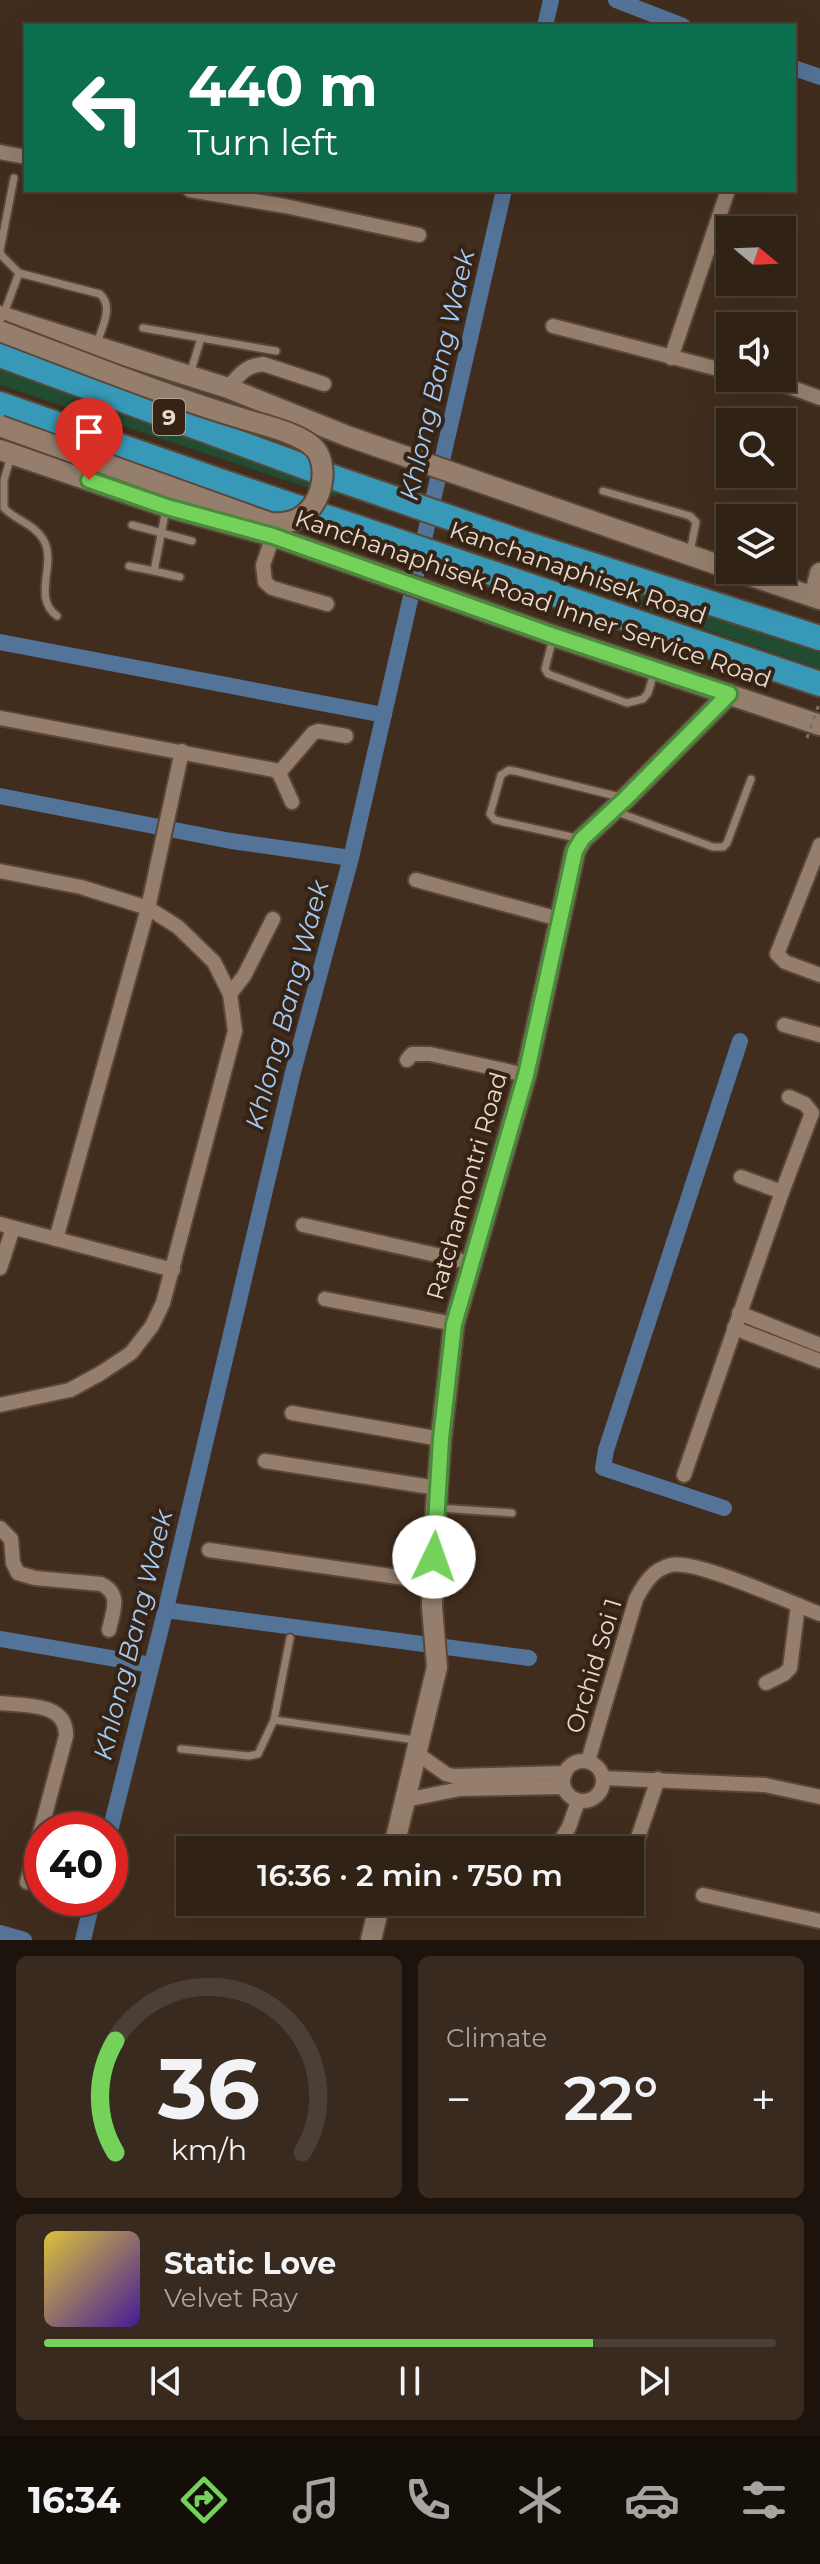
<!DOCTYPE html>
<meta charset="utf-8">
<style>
:root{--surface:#312216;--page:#392a1f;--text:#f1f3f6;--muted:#a8a4a1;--line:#4c3f35;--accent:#74d25b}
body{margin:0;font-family:Montserrat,sans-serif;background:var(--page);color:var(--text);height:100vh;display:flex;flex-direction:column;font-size:30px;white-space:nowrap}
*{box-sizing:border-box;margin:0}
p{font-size:26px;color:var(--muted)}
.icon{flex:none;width:44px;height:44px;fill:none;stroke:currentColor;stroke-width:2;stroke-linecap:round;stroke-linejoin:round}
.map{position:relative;height:1940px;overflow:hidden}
.panel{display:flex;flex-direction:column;gap:16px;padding:16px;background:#1b130c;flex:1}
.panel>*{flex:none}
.guide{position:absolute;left:24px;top:24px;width:772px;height:168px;border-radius:0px;box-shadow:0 8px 32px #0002,0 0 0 2px var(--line);background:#0b6e4f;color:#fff;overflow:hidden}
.needle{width:52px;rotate:109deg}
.tools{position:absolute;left:716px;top:216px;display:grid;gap:16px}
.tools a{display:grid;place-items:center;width:80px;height:80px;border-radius:0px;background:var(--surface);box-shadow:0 8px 32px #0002,0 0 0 2px var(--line);font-size:40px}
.speed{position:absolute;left:24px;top:1812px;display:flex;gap:16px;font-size:40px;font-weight:700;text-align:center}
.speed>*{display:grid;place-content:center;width:104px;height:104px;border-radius:50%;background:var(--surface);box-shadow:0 8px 32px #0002,0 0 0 2px var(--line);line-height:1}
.speed .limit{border:12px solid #d22;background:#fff;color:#111}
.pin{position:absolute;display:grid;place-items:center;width:68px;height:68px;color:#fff;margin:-82px -34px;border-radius:50% 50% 50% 0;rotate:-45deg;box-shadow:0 0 8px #0007}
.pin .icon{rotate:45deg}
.me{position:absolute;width:88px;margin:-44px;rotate:3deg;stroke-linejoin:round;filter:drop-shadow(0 0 6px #0008)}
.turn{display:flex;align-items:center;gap:28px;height:168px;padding:0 32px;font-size:36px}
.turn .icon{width:104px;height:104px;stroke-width:2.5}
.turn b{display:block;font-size:56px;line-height:68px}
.big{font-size:60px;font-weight:600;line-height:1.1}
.panel .widget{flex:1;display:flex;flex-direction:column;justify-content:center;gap:12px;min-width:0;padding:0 28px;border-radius:12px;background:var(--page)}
.panel .dial{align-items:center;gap:0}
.dial svg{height:208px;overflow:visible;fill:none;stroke:var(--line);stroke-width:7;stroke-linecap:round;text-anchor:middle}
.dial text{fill:var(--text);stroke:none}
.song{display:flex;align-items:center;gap:24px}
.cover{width:96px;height:96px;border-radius:12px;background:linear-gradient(135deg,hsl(50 70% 55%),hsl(260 70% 35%))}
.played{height:8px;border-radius:4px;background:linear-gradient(90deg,var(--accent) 75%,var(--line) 75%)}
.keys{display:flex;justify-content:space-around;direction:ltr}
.heat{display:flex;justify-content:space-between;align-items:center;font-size:44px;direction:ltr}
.panel .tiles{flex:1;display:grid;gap:16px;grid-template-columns:1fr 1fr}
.widget:last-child{grid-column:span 2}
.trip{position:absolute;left:176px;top:1836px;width:468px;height:80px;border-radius:0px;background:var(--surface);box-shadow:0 8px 32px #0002,0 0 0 2px var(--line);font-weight:600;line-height:80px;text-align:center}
.menu{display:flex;height:128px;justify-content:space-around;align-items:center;background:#140e09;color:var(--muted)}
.menu .icon{width:56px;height:56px}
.menu .on{color:var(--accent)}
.menu b{font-size:36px;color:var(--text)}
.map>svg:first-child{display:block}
</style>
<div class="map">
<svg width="820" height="1940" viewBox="0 0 820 1940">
<rect width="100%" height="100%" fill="#412d1d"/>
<g fill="#224c32">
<path d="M0,370L303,472L338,491L336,497L0,385Z"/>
<path d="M515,552L587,573L820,652V669L592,590L571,577L513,558Z"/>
</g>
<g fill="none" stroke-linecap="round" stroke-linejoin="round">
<g stroke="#537398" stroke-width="16">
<path d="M616,0L683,26"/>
<path d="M545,26L551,0"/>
<path d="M794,68L820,77"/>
<path d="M0,642L384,715"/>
<path d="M0,796L231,841L351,858"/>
<path d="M724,1508L603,1468L606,1450L740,1041"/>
<path d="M165,1610L529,1658"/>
<path d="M0,1639L151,1665"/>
<path d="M110,1831L168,1600L293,1072L351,858L504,190"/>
<path d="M0,1933L24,1940"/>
<path d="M83,1940L93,1898"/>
</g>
<defs>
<g id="lane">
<path d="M14,178L0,250L1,255L19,273"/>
<path d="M3,316L19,273L100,294C114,307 102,327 97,343"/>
<path d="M143,328L276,351"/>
<path d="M190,374L201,338"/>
<path d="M11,456L4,480V508C15,520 34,524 43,539C58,563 31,597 57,616"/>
<path d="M603,491L690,516L696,522L690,552"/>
<path d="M166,509L154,571L180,577"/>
<path d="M132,525L192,541"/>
<path d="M129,566L154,571"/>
<path d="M553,638L545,669L548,674L627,703L643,699L648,693L654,673"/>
<path d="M617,812L713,847H723L727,843L751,779"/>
<path d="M581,839L495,820L490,814L501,775L509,770L519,772L620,797"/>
<path d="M438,1508L512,1513"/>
<path d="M274,1720L290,1638"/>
<path d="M181,1749L249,1756L258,1754L274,1720L415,1740"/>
</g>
<g id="street">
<path d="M0,152L26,157"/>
<path d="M190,190L285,206L419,235"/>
<path d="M553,326L730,372"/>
<path d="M671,358L728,190"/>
<path d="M755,378L782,384L820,398"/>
<path d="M228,388C239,375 245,366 263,364L324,384"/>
<path d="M273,536L263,565L265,582L272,588L327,604"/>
<path d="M0,718L274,770L279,773L292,802"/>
<path d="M279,773L313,733L318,731L346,736"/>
<path d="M820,845L777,954L785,962L820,975"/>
<path d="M0,871L81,887L148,908L178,927L214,962L230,994L235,1031L163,1303L152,1326L131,1353L101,1373L70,1390L0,1405"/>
<path d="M416,880L559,919"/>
<path d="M230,994L244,976L273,919"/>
<path d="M784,1025L820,1035"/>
<path d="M407,1060L412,1054H430L526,1075"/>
<path d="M741,1177L782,1192"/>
<path d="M0,1224L173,1270"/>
<path d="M303,1225L472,1263"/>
<path d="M56,1239L148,908L182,751"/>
<path d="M0,1268L13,1228"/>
<path d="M325,1299L454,1324"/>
<path d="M739,1313L820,1345"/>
<path d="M734,1328L820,1361"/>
<path d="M292,1413L441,1439"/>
<path d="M265,1461L437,1488"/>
<path d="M684,1475L782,1192L812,1113L805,1104L789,1097"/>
<path d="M0,1528L11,1539L13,1563L18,1573L35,1578L101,1584C122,1594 113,1611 109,1630"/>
<path d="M209,1550L433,1582"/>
<path d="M766,1683L784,1674L790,1668L798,1605"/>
<path d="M0,1703C25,1706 67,1702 66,1736L27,1882"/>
<path d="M415,1752L446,1774L453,1776L565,1773"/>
<circle cx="583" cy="1781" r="20"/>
<path d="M588,1761L636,1599C644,1584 653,1569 671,1565C696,1559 791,1603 820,1614"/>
<path d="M603,1778L765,1785L820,1797"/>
<path d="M405,1800L460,1789L563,1787"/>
<path d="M555,1850L569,1827L578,1801"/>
<path d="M630,1861L658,1779"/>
<path d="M703,1895L820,1921"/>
</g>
<g id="secondary">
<path d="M0,316L228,388L347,436L730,569"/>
<path d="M0,450L167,507L273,536L554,636L820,725"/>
<path d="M733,570L820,599"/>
<path d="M814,597L820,573"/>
<path d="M393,1850L437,1667L432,1607L436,1508L441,1439L454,1324L526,1075L575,851L582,839L626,798L729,694"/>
<path d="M371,1940L380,1902"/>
</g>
<g id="highway">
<path d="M0,355L338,479L518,541L820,638"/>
<path d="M0,404L226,483L820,684"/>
</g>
</defs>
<use href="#lane" stroke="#59483a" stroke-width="11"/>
<use href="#street" stroke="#59483a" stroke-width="18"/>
<use href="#secondary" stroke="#59483a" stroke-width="24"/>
<use href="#highway" stroke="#59483a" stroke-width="28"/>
<use href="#lane" stroke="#957e6c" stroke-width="7"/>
<use href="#street" stroke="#957e6c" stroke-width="14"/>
<use href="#secondary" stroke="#957e6c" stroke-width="20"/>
<use href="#highway" stroke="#3799b7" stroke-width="24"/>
<defs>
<path id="secondary-bridge" d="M0,331C82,362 163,395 247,420C266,426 308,435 318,453C327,471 322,496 309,510C298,522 286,524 270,523L0,426"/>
</defs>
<use href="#secondary-bridge" stroke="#59483a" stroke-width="24" stroke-linecap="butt"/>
<path stroke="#7f6d5f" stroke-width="3" stroke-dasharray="4 6" stroke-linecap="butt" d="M807,738L820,701"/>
<use href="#secondary-bridge" stroke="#957e6c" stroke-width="20"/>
</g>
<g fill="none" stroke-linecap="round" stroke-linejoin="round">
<defs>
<path id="route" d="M89,480L167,507L273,536L554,636L729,694L626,798L582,839L575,851L526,1075L454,1324L441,1439L434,1557"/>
</defs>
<use href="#route" stroke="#4b883b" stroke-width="20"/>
<use href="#route" stroke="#74d25b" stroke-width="14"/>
</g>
<g text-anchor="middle" stroke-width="8" stroke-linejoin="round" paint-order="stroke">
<rect fill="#362314" stroke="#b1a297" stroke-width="2" x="153" y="399" width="32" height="36" rx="6"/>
<g font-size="22" font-weight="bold" fill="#e6d9cf">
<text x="169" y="425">9</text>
</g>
<g font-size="24" fill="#e6d9cf" stroke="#362314">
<text transform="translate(578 573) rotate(19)" y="8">Kanchanaphisek Road</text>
<text transform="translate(533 599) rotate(19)" y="8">Kanchanaphisek Road Inner Service Road</text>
<text transform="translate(467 1186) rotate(-74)" y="8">Ratchamontri Road</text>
<text transform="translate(594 1666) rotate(-73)" y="8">Orchid Soi 1</text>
</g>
<g font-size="26" font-style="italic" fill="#a1caf8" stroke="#362314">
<text transform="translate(437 375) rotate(-77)" y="9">Khlong Bang Waek</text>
<text transform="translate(287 1005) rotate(-75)" y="9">Khlong Bang Waek</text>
<text transform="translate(133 1635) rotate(-76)" y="9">Khlong Bang Waek</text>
</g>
</g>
</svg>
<div class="tools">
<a><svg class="needle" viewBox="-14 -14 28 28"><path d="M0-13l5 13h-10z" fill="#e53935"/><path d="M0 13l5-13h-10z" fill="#a8a4a1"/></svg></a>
<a><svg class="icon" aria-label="sound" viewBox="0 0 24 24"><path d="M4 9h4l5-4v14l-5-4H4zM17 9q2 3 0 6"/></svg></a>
<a><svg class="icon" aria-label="search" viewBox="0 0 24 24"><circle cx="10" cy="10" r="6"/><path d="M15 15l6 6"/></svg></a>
<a><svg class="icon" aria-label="layers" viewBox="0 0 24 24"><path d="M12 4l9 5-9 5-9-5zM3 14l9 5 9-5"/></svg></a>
</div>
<div class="speed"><div class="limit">40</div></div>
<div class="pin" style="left:89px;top:480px;background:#d93025"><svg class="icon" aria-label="arrive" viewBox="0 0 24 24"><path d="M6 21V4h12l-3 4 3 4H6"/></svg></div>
<svg class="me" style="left:434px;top:1557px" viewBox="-20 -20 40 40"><circle r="19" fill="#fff"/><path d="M0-13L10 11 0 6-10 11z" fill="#74d25b"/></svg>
<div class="trip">16:36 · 2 min · 750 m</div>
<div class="guide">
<div class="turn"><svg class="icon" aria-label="left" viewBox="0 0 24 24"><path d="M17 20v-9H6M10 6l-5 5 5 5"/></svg><div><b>440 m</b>Turn left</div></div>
</div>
</div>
<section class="panel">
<div class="tiles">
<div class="widget dial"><svg viewBox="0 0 100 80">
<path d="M14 69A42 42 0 1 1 86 69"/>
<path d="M14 69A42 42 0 0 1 14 26" stroke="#74d25b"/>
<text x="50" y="56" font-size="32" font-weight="700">36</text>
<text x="50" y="72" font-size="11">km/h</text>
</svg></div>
<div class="widget"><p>Climate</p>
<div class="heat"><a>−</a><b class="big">22°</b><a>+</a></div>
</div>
<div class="widget">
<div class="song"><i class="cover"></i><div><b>Static Love</b><p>Velvet Ray</p></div></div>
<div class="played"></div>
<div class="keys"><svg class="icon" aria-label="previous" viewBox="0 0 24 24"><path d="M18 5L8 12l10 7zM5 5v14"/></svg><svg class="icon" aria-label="pause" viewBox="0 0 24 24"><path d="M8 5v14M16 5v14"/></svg><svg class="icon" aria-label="next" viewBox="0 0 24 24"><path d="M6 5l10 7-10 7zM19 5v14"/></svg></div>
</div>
</div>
</section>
<nav class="menu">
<b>16:34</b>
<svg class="icon on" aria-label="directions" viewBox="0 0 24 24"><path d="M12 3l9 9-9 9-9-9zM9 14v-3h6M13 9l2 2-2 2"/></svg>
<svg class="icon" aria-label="music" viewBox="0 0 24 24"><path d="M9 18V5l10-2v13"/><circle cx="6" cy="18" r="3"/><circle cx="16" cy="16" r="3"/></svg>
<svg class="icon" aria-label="phone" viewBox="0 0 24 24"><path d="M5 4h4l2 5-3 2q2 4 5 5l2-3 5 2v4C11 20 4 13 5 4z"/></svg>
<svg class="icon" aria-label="climate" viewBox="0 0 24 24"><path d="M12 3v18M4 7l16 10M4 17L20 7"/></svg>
<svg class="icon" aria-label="car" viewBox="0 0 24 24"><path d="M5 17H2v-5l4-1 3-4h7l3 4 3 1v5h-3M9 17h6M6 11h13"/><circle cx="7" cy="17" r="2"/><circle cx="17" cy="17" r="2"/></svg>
<svg class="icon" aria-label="filters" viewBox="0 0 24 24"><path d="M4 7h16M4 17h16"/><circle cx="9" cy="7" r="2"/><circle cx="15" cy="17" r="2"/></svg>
</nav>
